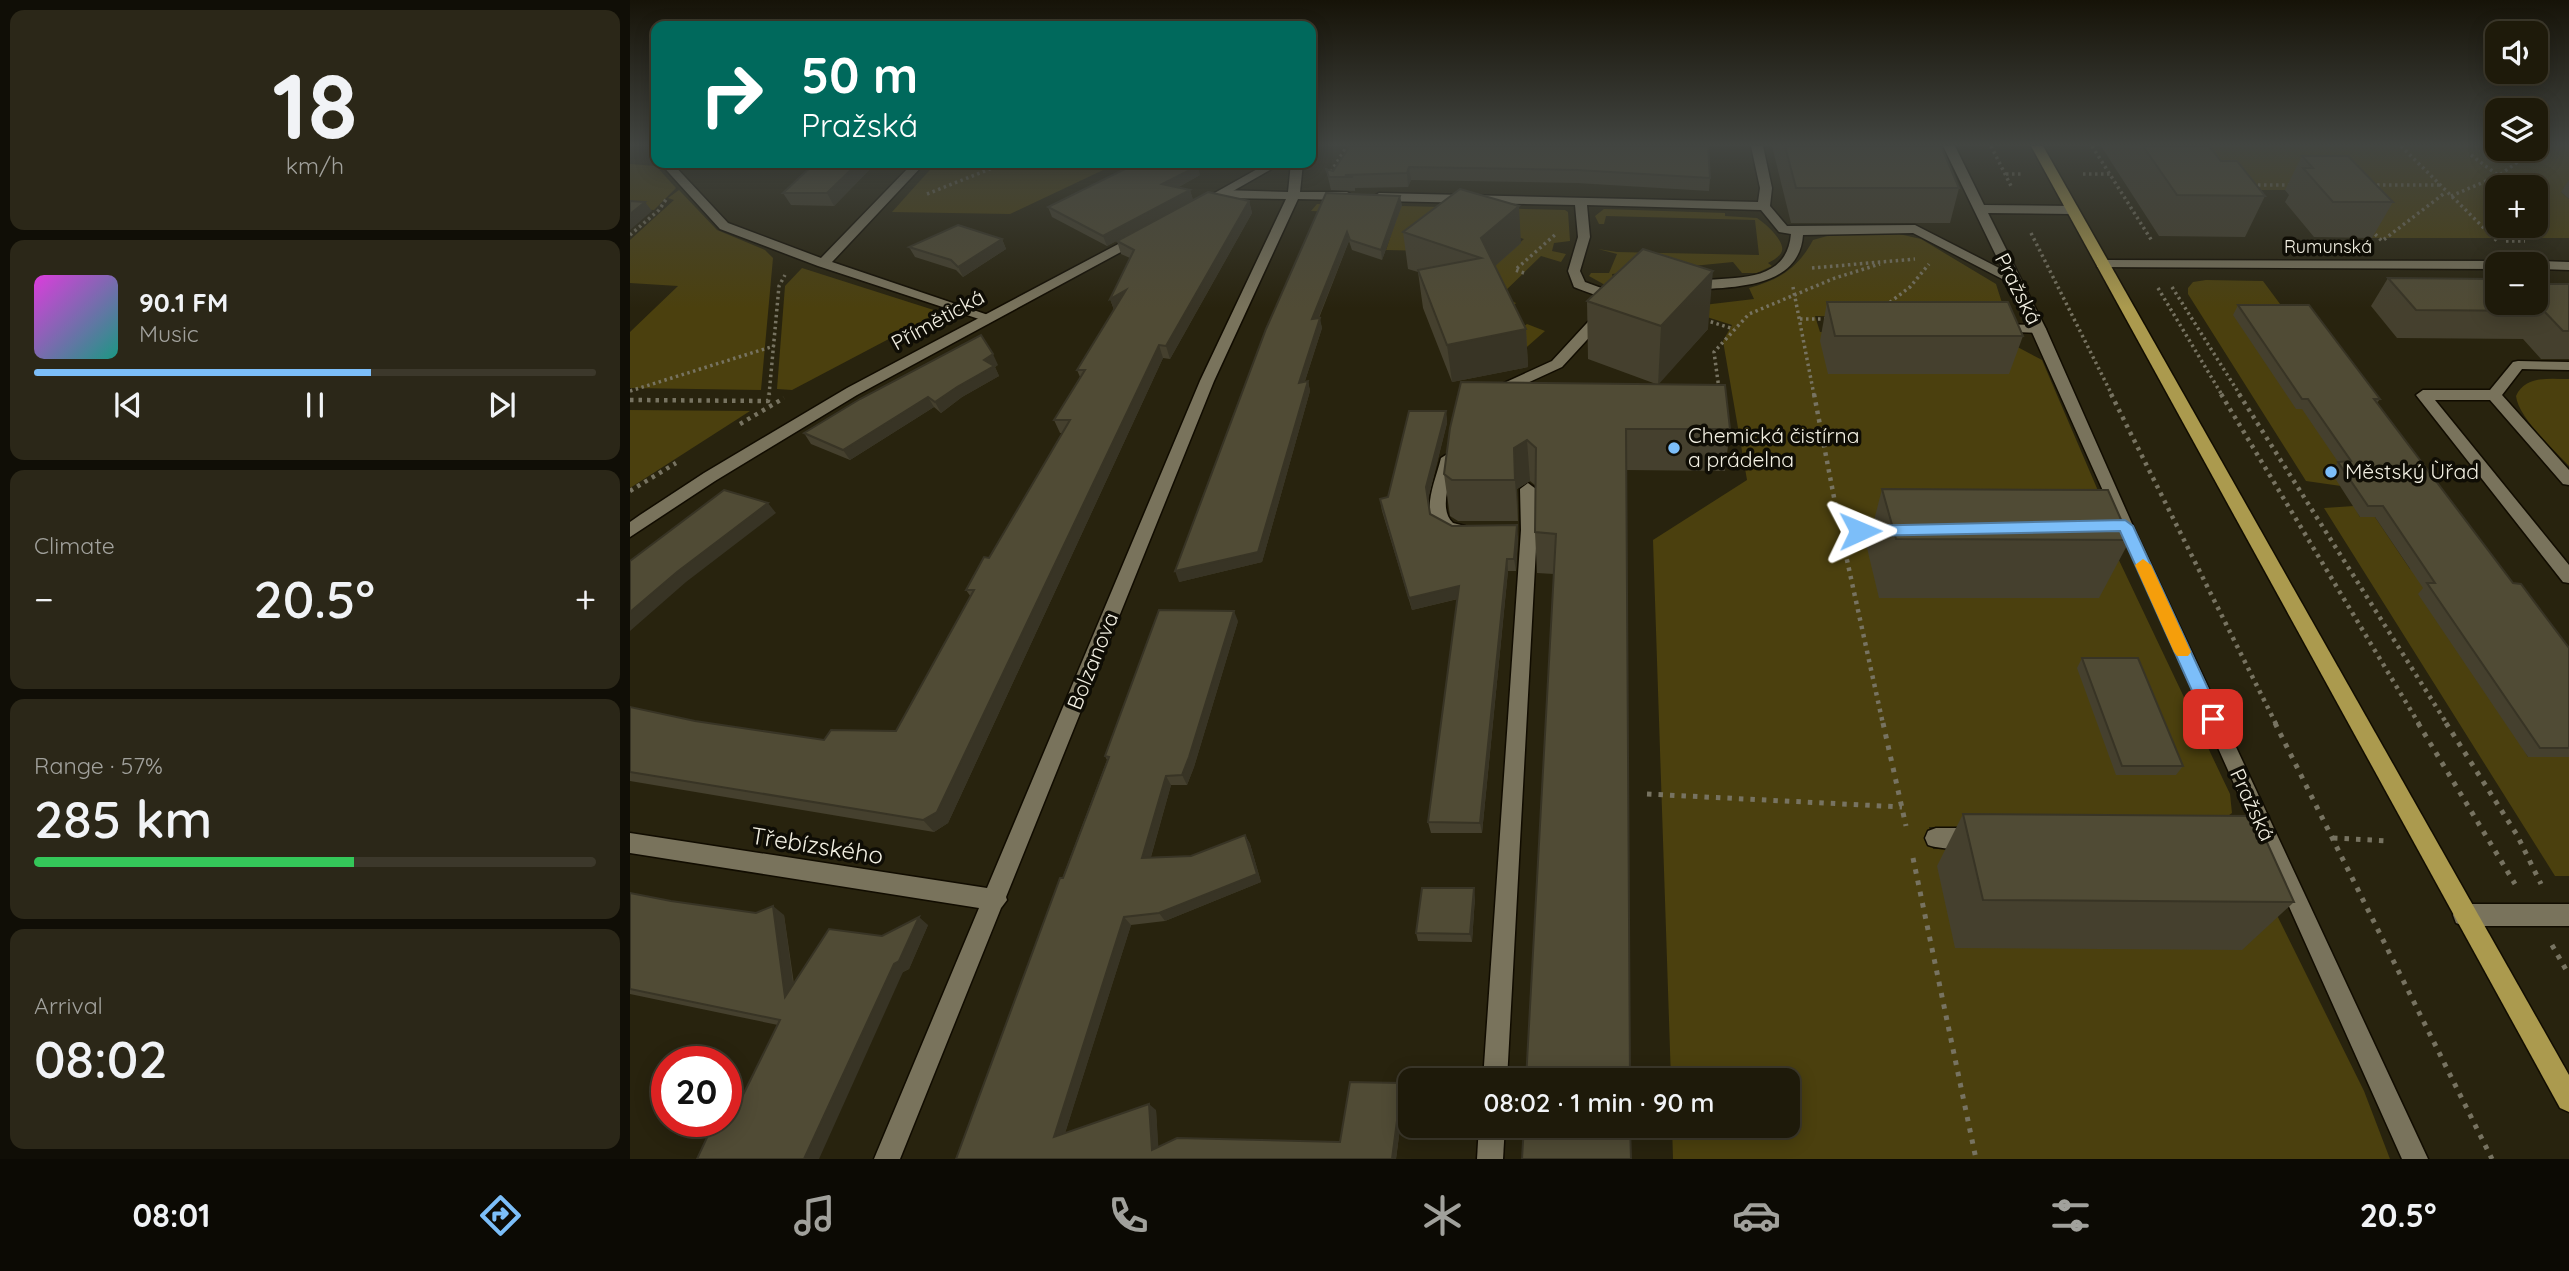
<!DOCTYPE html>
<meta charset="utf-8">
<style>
:root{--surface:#1e1a0a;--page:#2b2718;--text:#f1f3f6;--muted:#a1a19c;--line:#3c382b;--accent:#7cbef9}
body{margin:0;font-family:Quicksand,sans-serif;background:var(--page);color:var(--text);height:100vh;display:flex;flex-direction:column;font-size:26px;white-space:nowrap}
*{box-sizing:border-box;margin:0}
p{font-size:23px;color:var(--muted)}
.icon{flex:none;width:38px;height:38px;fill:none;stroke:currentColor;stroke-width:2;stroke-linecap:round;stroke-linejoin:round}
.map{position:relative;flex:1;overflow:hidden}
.panel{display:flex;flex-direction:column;gap:10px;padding:10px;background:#100e06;width:630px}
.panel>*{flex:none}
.top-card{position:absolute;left:21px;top:21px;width:665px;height:147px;border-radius:14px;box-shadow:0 4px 18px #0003,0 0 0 2px var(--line);background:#00695c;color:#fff;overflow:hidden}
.controls{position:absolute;left:1855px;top:21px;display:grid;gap:14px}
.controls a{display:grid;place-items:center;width:63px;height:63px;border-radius:14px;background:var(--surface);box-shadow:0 4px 18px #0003,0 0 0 2px var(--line);font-size:35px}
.speed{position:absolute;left:21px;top:1046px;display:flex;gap:14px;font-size:35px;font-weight:700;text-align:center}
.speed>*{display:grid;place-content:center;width:91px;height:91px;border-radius:50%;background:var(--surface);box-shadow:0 4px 18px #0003,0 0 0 2px var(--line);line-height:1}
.speed .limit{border:10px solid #d22;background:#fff;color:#111}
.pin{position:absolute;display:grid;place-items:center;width:60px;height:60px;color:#fff;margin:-30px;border-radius:14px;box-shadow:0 4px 10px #0006}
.me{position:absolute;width:77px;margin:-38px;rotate:89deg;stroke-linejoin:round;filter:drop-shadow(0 0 5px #0008)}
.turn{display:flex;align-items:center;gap:24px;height:147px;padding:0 35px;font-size:32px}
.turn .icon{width:91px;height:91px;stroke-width:2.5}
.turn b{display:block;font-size:49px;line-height:60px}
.big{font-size:52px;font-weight:600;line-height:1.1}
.panel .widget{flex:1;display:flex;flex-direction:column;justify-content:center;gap:10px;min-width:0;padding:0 24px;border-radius:14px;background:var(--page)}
.panel .dial{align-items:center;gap:0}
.dial b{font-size:91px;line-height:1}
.song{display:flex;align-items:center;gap:21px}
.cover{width:84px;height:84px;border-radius:10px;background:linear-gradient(135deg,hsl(300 70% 55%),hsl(170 70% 35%))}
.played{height:7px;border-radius:4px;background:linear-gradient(90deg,var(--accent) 60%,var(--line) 60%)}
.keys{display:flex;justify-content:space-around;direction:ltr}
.heat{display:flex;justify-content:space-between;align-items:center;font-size:38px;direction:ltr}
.charge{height:10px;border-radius:5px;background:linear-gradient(90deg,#34c759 57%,var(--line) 0)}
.trip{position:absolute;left:768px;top:1068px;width:402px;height:70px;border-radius:14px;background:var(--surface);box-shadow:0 4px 18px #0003,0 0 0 2px var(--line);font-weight:600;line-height:70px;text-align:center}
.dock{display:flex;height:112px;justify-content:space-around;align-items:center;background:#0c0a04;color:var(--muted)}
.dock .icon{width:49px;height:49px}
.dock .active{color:var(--accent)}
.dock b{font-size:32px;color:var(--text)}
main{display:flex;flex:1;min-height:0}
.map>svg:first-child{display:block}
</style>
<main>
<section class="panel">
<div class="widget dial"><b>18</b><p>km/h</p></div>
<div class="widget">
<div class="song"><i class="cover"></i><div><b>90.1 FM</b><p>Music</p></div></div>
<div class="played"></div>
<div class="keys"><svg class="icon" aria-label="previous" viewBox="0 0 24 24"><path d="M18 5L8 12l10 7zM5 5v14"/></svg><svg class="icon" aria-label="pause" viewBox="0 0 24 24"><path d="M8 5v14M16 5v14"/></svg><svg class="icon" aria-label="next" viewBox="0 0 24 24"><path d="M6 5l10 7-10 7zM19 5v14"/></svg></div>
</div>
<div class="widget"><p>Climate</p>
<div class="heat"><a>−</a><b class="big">20.5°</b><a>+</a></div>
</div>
<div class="widget"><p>Range · 57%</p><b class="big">285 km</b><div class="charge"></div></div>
<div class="widget"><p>Arrival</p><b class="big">08:02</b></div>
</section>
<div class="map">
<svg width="1939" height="1159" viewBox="0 0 1939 1159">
<rect width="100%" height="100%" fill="#28230e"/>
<g fill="#4b400e" fill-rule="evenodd">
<path d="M1560,146H1867V149H1906V146H1939V192H1931L1939,199V238H1742L1700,190H1592ZM1867,187H1906V226H1867Z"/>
<path d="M306,163H488L380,214L262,212Z"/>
<path d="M0,164L26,166L46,188L24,210L0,209Z"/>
<path d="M49,190L87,230L135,250L143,258L131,390L0,388V332L48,286L0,283V240L44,200L38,198Z"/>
<path d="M687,204L935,210L938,212L940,241L924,243L922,251L936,254L931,262L911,256L870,296L886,303L877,312L893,327L897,324L915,331L891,352L838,289L894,239L862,229L800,251L756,250L768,214L681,211Z"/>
<path d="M974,209L1095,213V216L1127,218C1135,223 1155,241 1152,251C1150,257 1142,261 1138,263L1142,266L1127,273H1112L1103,262L982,274L984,283L975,285L959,276L961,273H979L987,254L968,249L987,252L1129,255L1125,220L976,216L974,224H969L965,216Z"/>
<path d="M1204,234H1269L1291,239L1366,284L1373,306L1230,317L1185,316L1190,332L1361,333L1412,360L1472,500L1445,524H1223L1224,537L1474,546L1486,554L1600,794L1602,813L1581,828L1299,827L1303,849L1570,854L1631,883L1734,1091L1760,1159H1043L1042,1125H1158V1080H1041L1023,540L1117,480L1093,341L1102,325L1058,311L1065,306L1124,299L1119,288C1149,280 1168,268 1183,240Z"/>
<path d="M172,268L310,312L162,390L147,389L155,286Z"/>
<path d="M1576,280L1633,281L1659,316L1678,409L1714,472L1711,486L1676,481L1558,294V288L1563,282Z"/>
<path d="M1939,379V466C1924,450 1888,417 1886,396C1895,375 1920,379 1939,379Z"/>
<path d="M0,410L120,411L0,488Z"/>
<path d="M1724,506L1730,517H1745L1780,569L1788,570L1898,757H1939V876H1925L1694,508Z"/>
</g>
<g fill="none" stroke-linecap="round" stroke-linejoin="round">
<defs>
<g id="service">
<path d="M973,310L978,311V317L932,367L873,394H863L861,391L863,388L922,361L968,311Z"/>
<path d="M1367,324L1409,325L1416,329L1409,333L1362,331V325Z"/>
<path d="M1888,361L1939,362V370L1892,369L1872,395L1939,470V485L1933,484L1860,400H1805L1939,565V583L1933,582L1786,395L1793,390H1860L1883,362Z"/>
<path d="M819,453L827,458C822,476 807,508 823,523L835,526L837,530L829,536C783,527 803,490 811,458Z"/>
<path d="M1265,524L1273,530C1265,540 1230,541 1222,531L1230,525Z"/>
<path d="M1306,828H1345L1353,831L1356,838L1353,845C1338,850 1313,850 1298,845L1295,838L1298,831Z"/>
</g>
<g id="minor">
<path d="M1121,146H1133L1142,188L1140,206L1157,226L1285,225L1373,270L1313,146H1325L1354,205L1442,206L1448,210L1442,214L1358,213L1416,329L1503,526L1798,1159H1772L1380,283L1283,233L1173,235C1169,290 1100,287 1058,290L1051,286L1053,283C1092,274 1156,290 1161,234L1149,232L1131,210L957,205L960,237L950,271L955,282L974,289H992L999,293C984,305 960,293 944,287L938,271L948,237L945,205L749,201L743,197L749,193L1128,202L1130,188Z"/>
<path d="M30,163H42L98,223L191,258L283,163H295L202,262L364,317L357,321L352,320L188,266L90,229Z"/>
<path d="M661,163H673L670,192H717L723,196L717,200L668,199L584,381L376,897L377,900L371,908L270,1159H244L349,908L0,853V833L357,888L570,381L656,199L591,198L585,194L591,190L658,192Z"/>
<path d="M1472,260L1867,261L1873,264H1867V269L1467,267V261Z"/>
<path d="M1906,261L1939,262V270L1906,269V264H1900Z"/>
<path d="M898,483L906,489L907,530L877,1080H853L891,530L890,489Z"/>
<path d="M1834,904H1939V926H1834L1826,923L1823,915L1826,907Z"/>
<path d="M849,1125H875L873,1159H847Z"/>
</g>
<g id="secondary">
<path d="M638,163H652L575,207L565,204Z"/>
<path d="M509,233L515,237L513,240L227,395L85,481L0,537V522L10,515L74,473L217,388Z"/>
</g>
<path id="primary" d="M1401,146H1413L1939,1075V1112L1930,1108Z"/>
</defs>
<use href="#service" stroke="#110c00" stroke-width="3"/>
<use href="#minor" stroke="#110c00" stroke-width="3"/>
<use href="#secondary" stroke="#110c00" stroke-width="3"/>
<use href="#primary" stroke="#110c00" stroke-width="3"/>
<g stroke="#777361" stroke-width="3.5" stroke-dasharray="2.5 3.5" stroke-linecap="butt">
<path d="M1361,146L1381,186"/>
<path d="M1462,146L1522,241"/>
<path d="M1771,146L1867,241"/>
<path d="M1841,155L1869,176"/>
<path d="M701,172L717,146"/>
<path d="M1376,174H1392"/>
<path d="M1453,174H1480"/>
<path d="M1622,185H1663"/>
<path d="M1741,185H1810"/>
<path d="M297,194L375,163"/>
<path d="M1821,196L1868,176L1910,146"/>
<path d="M1741,230L1752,241L1816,192"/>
<path d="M1401,233L1482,395"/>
<path d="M0,235L29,210L37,198"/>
<path d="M1876,241H1895"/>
<path d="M1182,268L1285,259"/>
<path d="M894,273L885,270L927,233"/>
<path d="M1163,287L1184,395"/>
<path d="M1542,287L1610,395"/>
<path d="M1528,288L1592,395"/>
<path d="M1255,306L1280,287L1299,264"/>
<path d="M1170,319H1200"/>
<path d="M1075,320L1104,329"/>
<path d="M1089,389L1084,352L1119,314L1205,278L1250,264"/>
<path d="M0,391L144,346"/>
<path d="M139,395L149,286L155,275"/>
</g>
<g stroke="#777361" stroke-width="4.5" stroke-dasharray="3.5 5" stroke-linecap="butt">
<path d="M1184,394L1208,518"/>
<path d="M1481,394L1646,724"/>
<path d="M1591,394L1789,724"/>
<path d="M1609,394L1817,724"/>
<path d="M0,400L138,401L139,394"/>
<path d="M110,424L154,398"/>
<path d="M0,491L46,463"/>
<path d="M1215,551L1253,724"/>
</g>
<g stroke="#777361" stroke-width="5" stroke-dasharray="4.5 7" stroke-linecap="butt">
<path d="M1253,723L1276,826"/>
<path d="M1645,723L1862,1159"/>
<path d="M1788,723L1885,884"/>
<path d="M1816,723L1887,835L1911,884"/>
<path d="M1017,794L1272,807"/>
<path d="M1703,838L1760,841"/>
<path d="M1283,858L1346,1159"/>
<path d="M1922,945L1939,975"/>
</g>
<use href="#service" fill="#79735c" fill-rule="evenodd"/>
<use href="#minor" fill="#79735c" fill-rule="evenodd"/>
<use href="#secondary" fill="#79735c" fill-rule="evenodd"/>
<use href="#primary" fill="#ab9a4e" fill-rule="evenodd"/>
</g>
<g fill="#45402e">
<path d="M720,146L1080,178L1079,191L947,183L781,180L778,187L725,188V191L701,190L696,169L703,171Z"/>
<path d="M1142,146H1311L1329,188L1320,223H1161Z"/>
<path d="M1471,146H1579L1591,161L1635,196L1615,237L1529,236Z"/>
<path d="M1672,156L1763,202L1742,238L1684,237L1655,202L1659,195L1655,190Z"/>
<path d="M47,163H246L204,206L161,205L153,193L183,165Z"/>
<path d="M570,175L547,188L560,190L563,200L477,246L422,217L418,207Z"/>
<path d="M1939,180V199L1931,192Z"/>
<path d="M696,193L772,205L752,260L722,250L719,241L689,318L692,328L675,381H678L680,391L632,562L549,582Z"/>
<path d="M619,201L622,213L540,359L533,358L318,823L304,832L0,781V707L65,721L194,740L266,731L341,597L336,590L359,558L432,433H430L424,420L450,377L447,370L484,310L480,299L500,258L491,254L487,241Z"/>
<path d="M773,232L891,243L865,266L896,329L898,367L822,382L793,308L788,272L778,269Z"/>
<path d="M372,239L376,249L333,277L326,270L285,257L279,247Z"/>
<path d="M1758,278L1867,303L1939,284V359H1911L1893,339L1767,338L1741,306Z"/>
<path d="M957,301L1078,329L1028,384L1100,429L1095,471L996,470L924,574L907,573L905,532L906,486L900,481L887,489L888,521H828L820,516L814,474L1026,384L958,359Z"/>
<path d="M1197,302L1393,336L1379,374H1198L1190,341Z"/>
<path d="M1608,305L1750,399L1747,403L1883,583L1939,648V757H1898L1788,594L1793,588L1745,517H1730L1701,472L1708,462L1672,409H1666L1603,315Z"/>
<path d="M368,365L365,367L369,376L332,397L311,413L304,407L220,460L181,444L174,433Z"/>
<path d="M816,411L817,423L798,499L800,514L822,526L888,537L886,571H878L852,833H801L798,822L828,599L782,610L752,511L750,499L758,497Z"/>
<path d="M1252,489L1500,540L1469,598H1249L1237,548Z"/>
<path d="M608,621L564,767L557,785H541L521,857L561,856L615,835L620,844L631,882L535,921L501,925L435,1133L526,1110L528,1147L710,1142L772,1083L775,1090L766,1159H326L477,760L475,756Z"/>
<path d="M1452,658L1553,766L1546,775H1486L1447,668Z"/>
<path d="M1333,814L1664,902L1612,950L1325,948L1307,866Z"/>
<path d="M0,893L41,901L126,913L154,915L164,984L252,936L298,925L279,969L273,972L87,1132L107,1107L148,1025L0,994Z"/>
<path d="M845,897L842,942L788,941L786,933Z"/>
</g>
<g fill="#383425">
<path d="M228,163H246L204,206L197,193Z"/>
<path d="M568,166L570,175L535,194L532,184Z"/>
<path d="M779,167L781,180L778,187L777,173Z"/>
<path d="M560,190L563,200L477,246L473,236Z"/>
<path d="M770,196L772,205L752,260L751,250Z"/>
<path d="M619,201L622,213L540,359L536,346Z"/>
<path d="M15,202L22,211L0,230V214Z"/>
<path d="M889,206L891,243L855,275L851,238Z"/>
<path d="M717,232L719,241L684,329L682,319Z"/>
<path d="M372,239L376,249L333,277L328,267Z"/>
<path d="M1083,271L1078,329L1028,385L1031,326Z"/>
<path d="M496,290L485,312L480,299Z"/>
<path d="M690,318L692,328L671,393L669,383Z"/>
<path d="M896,329L898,367L822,382L817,345Z"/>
<path d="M529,345L533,358L318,823L304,832L293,820Z"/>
<path d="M363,354L368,365L365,367L369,376L332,397L311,413L305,402L354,360Z"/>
<path d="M678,381L680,391L632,562L549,582L545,571Z"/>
<path d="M298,397L304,407L220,460L213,450Z"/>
<path d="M816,411L817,423L798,499L802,526L796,487Z"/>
<path d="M897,440L900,481L887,489L888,521L885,480L884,448Z"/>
<path d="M138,503L146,513L56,582L0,631V612L47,572Z"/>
<path d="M887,525L888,537L886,571L884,559Z"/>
<path d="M877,559L878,571L852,833L850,823Z"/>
<path d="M829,586L831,598L782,610L779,598Z"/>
<path d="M604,611L608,621L564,767L557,785L552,775Z"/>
<path d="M536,776L541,785L518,867L512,858Z"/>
<path d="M615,835L620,844L631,882L535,921L529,913Z"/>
<path d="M844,888L845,897L842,942L840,934Z"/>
<path d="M143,906L154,915L166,1005L155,997Z"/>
<path d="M289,917L298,925L279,969L273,972L189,1159H174L264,964Z"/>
<path d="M494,917L501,925L432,1143L424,1137Z"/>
<path d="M772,1083L775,1090L766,1159H762Z"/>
<path d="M519,1104L526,1110L529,1156L522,1150Z"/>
</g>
<g fill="#504b35" stroke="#383425" stroke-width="2">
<path d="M720,146H1078L1080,178L947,170L779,167L777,173L715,175L723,177H699L696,169L703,171Z"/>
<path d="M1155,146H1311L1329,188H1166Z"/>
<path d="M1513,146H1579L1591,161H1607L1635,196L1547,195Z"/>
<path d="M1672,156H1718L1763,202H1703L1673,168H1683Z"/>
<path d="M185,163H228L197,193H153Z"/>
<path d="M507,163H561L568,166L532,184L560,190L473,236L418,207Z"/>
<path d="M830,189L889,206L851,238L896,329L817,345L788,270L851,258L773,232Z"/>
<path d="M578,192L619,201L536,346L529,345L307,812L293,820L0,772V707L65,721L194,740L201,730L266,731L344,590H336L354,557L359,558L440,420H424L455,370H447L496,290L480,299L504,250L487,241Z"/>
<path d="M696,193L770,196L751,250L720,240L717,232L682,319L690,318L669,383L678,381L628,552L545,571L636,329Z"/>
<path d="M0,201L15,202L0,214Z"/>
<path d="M328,225L372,239L328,267L321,260L279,247Z"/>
<path d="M1013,249L1083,271L1031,326L957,301Z"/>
<path d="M1758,278L1867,279V303H1906V284H1939V331H1933L1914,311L1786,310Z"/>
<path d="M1197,302H1378L1393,336H1205Z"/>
<path d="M1608,305H1679L1750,399H1744L1883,583L1891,584L1939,648V748H1910L1797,583H1805L1753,506H1738L1708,462L1721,461L1678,399H1672Z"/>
<path d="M351,335L363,354L354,360L364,366L327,387L305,402L298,397L213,450L174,433L230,399Z"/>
<path d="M831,382L1095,385L1100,429H996L1000,1080H896L926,534L905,532L906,448L897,440L884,448L885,480H822L814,474L820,428Z"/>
<path d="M779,411H816L796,487L800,514L822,526L887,525L884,559H877L850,823L798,822L829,586L779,598L750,499L758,497Z"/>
<path d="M1252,489L1478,490L1500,540L1266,539Z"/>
<path d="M94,490L138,503L47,572L0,612V561Z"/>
<path d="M529,610L604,611L559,757L552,775L536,776L512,858L561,856L615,835L627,874L529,913L494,917L424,1137L519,1104L522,1150L547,1138L710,1142L720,1082L772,1083L762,1159H326L430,878H433L479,757L475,756Z"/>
<path d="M1452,658H1508L1553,766H1492Z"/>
<path d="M1333,814L1625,816L1664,902L1353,900Z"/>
<path d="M792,888H844L840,934L786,933Z"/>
<path d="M0,893L41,901L126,913L143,906L155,997L199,929L252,936L289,917L269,961L264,964L174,1159H67L80,1131L87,1132L92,1122H96V1114L99,1108L107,1107L150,1020L0,989Z"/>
<path d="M894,1125H1000L1001,1159H892Z"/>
</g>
<linearGradient id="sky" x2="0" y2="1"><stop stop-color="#161308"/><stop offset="0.47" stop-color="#424541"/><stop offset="1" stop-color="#424541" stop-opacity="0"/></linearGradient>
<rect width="1939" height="308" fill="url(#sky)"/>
<path fill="#7cbef9" stroke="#517ca2" stroke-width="2" d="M1495,520L1503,526L1592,719L1590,724L1583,726L1577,724L1490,531L1230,536L1223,531L1230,526Z"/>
<path fill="#f59e0b" d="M1513,559L1521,565L1561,652L1558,656H1547L1544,652L1505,565Z"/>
<g fill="#7cbef9" stroke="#0f0d05" stroke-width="2.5">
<circle cx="1044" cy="448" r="7"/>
<circle cx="1701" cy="472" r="7"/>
</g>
<g text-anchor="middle" stroke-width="7" stroke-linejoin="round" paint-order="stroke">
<g font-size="18" fill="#f3f0e3" stroke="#0f0d05">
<text x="1698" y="253">Rumunská</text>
</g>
<g font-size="21" fill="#f3f0e3" stroke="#0f0d05">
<text transform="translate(1388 289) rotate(63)" y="7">Pražská</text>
<text transform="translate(308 320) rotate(-29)" y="7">Přímětická</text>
<text transform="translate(463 661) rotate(-68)" y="7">Bolzanova</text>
<text transform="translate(1622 805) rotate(65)" y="7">Pražská</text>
</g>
<g font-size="21" fill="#f3f0e3" stroke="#0f0d05" text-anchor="start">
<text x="1058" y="443">Chemická čistírna<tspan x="1058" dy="24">a prádelna</tspan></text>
<text x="1715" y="479">Městský Ùřad</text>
</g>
<g font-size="24" fill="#f3f0e3" stroke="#0f0d05">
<text transform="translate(187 846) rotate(9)" y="8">Třebízského</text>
</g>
</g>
</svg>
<div class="controls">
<a><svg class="icon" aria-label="sound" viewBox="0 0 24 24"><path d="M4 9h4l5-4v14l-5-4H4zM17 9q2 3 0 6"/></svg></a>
<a><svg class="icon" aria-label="layers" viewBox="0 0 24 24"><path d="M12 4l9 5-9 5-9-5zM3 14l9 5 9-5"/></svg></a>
<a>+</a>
<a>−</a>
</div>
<div class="speed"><div class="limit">20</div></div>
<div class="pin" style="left:1583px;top:719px;background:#d93025"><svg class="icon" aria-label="arrive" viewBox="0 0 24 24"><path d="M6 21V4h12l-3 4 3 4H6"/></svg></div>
<svg class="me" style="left:1230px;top:531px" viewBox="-20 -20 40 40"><path d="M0-17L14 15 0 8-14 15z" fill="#7cbef9" stroke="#fff" stroke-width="4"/></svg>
<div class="trip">08:02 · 1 min · 90 m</div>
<div class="top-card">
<div class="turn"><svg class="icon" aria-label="right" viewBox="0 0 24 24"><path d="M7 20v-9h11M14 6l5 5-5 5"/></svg><div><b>50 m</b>Pražská</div></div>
</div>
</div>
</main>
<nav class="dock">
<b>08:01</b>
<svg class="icon active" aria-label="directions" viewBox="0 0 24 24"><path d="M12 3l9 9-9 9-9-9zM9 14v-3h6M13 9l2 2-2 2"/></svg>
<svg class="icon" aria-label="music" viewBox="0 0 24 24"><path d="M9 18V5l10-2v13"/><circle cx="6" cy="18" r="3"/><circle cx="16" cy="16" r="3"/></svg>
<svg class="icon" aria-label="phone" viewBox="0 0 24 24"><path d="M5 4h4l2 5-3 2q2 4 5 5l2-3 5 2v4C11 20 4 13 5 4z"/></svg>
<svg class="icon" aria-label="climate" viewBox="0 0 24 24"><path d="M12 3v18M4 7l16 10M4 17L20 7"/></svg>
<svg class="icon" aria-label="car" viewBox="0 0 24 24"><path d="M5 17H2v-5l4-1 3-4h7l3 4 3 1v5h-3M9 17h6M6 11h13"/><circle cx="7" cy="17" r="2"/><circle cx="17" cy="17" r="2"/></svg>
<svg class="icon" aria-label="filters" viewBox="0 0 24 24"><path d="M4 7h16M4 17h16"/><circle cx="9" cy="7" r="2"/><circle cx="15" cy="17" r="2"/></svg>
<b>20.5°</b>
</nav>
